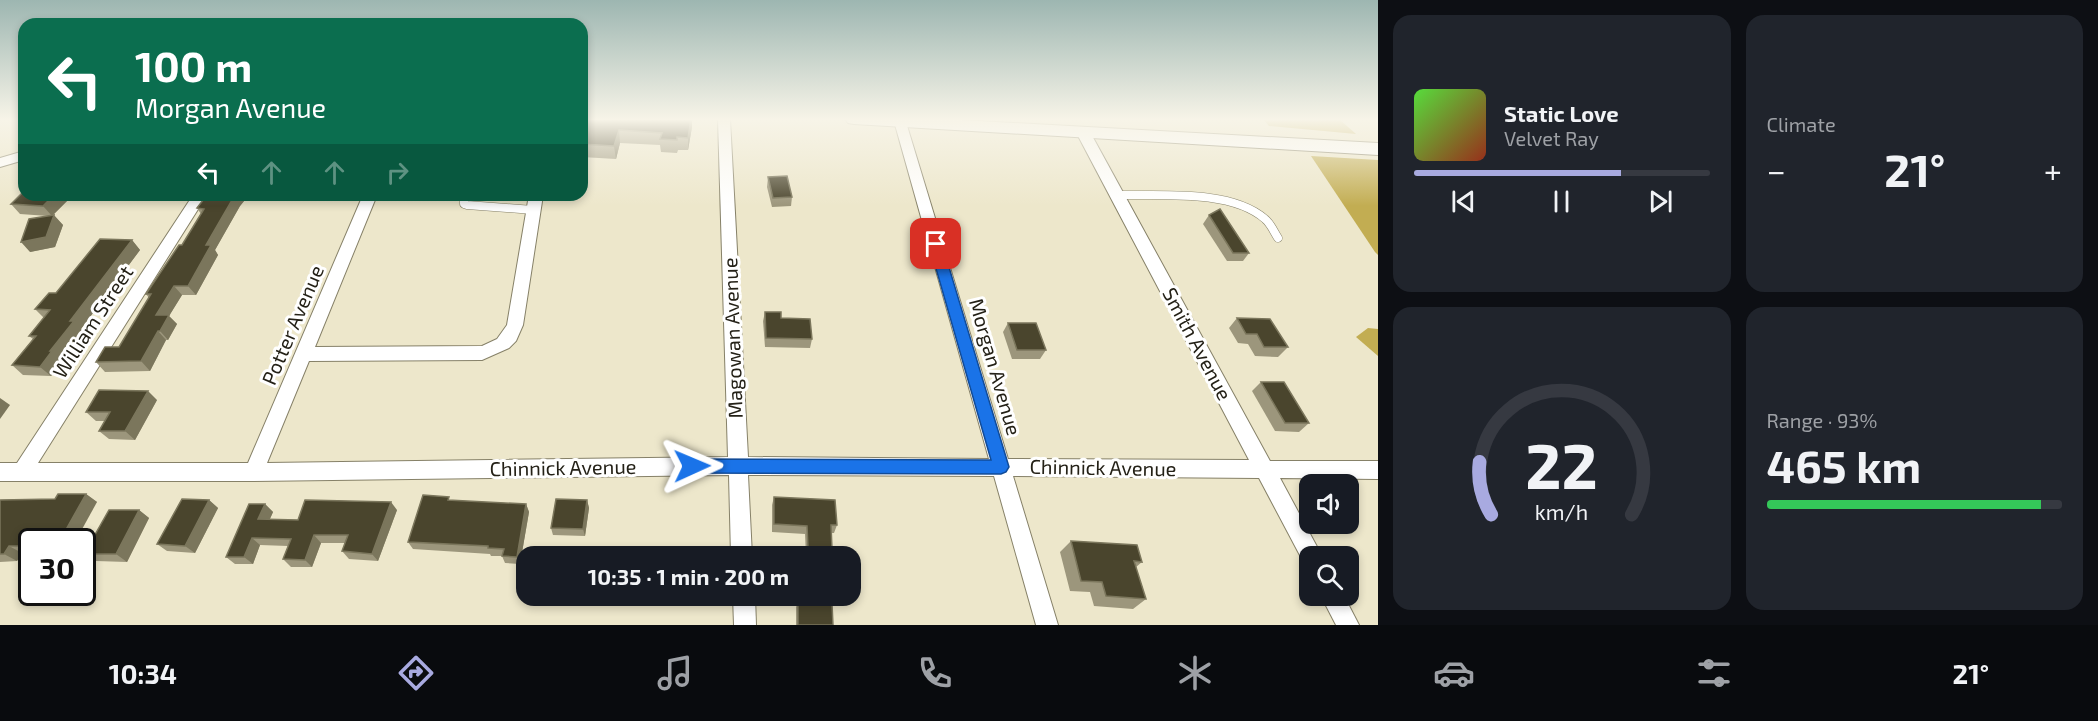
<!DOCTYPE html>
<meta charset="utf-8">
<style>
:root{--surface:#171b24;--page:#20242c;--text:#f1f3f6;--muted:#9ea1a6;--line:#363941;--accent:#a8aae0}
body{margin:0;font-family:"Exo 2",sans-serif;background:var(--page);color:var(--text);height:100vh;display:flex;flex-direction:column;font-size:22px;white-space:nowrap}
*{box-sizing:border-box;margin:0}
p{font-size:20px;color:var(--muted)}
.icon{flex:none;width:33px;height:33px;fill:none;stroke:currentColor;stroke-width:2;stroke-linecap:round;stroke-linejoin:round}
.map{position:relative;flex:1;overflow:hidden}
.sheet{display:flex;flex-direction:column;gap:15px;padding:15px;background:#0d0f14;width:720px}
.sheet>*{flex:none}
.hud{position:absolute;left:18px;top:18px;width:570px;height:183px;border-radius:18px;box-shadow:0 3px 9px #0003;background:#0b6e4f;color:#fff;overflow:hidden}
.fabs{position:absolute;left:1299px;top:474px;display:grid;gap:12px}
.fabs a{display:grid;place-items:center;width:60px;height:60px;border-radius:12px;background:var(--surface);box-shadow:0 3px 9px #0003;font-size:30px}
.speed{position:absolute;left:18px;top:528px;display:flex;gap:12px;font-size:30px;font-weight:700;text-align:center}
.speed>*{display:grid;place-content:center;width:78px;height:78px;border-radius:50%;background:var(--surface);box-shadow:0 3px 9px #0003;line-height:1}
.speed .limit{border:3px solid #111;border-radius:9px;background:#fff;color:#111}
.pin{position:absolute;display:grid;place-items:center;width:51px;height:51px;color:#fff;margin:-26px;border-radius:12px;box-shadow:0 3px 9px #0006}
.me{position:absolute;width:66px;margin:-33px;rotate:89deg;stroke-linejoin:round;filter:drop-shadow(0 0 4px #0008)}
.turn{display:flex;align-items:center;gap:21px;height:126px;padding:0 18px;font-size:27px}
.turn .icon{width:78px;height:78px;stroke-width:2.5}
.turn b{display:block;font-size:42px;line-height:51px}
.lanes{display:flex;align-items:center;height:57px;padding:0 18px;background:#0003;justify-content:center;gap:30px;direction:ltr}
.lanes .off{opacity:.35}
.big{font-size:45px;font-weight:700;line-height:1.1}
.sheet .card{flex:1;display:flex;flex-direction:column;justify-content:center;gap:9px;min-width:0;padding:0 21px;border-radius:18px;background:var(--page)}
.sheet .dial{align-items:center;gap:0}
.dial svg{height:156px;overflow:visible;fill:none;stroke:var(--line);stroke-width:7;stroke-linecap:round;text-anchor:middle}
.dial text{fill:var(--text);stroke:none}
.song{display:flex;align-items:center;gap:18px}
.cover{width:72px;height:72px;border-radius:9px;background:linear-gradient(135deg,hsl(110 70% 55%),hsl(10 70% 35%))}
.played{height:6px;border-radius:3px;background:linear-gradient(90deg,var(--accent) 70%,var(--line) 70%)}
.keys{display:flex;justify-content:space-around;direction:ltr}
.heat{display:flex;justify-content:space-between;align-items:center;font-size:33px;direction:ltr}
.charge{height:9px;border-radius:4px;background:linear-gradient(90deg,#34c759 93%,var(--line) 0)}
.sheet .tiles{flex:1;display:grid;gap:15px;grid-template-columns:repeat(2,1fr)}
.trip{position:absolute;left:516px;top:546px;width:345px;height:60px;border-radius:18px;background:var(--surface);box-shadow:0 3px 9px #0003;font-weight:700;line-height:60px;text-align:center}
.menu{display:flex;height:96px;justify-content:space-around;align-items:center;background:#090b0e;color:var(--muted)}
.menu .icon{width:42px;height:42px}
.menu .current{color:var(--accent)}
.menu b{font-size:27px;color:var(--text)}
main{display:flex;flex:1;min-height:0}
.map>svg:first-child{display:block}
</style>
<main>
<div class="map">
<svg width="1378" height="625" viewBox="0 0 1378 625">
<rect width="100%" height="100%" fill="#ede7cb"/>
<g fill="#c2ad52">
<path d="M1263,119H1339L1356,134L1269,126Z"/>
<path d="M1311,156L1378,160V255L1375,252Z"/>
<path d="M1368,328L1378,329V356L1356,337Z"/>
</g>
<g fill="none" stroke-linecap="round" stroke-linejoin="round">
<defs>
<g id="lane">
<path d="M464,195V204L467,205L533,210"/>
<path d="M1117,195C1160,196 1231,189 1265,219C1271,224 1274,232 1278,238"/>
</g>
<g id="street">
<path d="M718,119H730L748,457L989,459L894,121L895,119H905L1008,459L1249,460L1076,132L1083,128L1090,132L1270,461H1378V479L1280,478L1322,556H1310V566L1304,563L1259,478L1013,476L1058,625H1036L994,476L748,475L752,556H731L729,475L254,481H0V463H17L193,195H207L38,463H248L363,195H377L315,347L482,346L497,339L507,325L529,195H543L523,325L516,341L509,348L482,360L309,361L267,463L728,457Z"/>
<path d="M24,151V160L0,167V158Z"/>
<path d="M733,596H755L756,625H734Z"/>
<path d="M1321,596H1344L1359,625H1336Z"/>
</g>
<path id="secondary" d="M845,119H943L1378,143V155L854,124L848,123Z"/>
</defs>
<use href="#lane" stroke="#868168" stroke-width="9"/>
<use href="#street" stroke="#868168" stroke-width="2"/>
<use href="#secondary" stroke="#868168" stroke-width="2"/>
<use href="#lane" stroke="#fff" stroke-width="8"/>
<use href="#street" fill="#fff" fill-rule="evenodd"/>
<use href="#secondary" fill="#fff" fill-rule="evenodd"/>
</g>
<g fill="#9c967c">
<path d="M582,119H692V127L688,150H678L677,153L661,152L660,145L620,143L616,159L582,157Z"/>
<path d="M768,177L792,197L791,206L772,207L767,187Z"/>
<path d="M207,195H249L240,206L215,250L218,255L196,295H182L169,316L177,324L168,340H166L150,371L105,372L96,362L119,347L149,298L146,294L182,245L201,214L197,208Z"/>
<path d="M69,199L53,215L63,225L55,247L30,252L48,216L20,214L11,204Z"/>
<path d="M1209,215L1249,253L1243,261H1227L1203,224Z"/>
<path d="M132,240L140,250L81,329L83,331L61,359L63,361L51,376L23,375L12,365L33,339L29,336L44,318L35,309L56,293Z"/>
<path d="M765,312L781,318L812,339L810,348L765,347L763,321Z"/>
<path d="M1237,318L1288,347L1278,357L1255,356L1248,344L1238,343L1229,328Z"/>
<path d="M1008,323L1046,350L1040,359H1012L1003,332Z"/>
<path d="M1261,382L1309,423L1299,432L1275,431L1252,391Z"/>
<path d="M157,400L135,440L109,439L99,431L105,421H96L86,412Z"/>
<path d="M86,494L97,502L32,542V553H22L17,561L0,562V500L55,499Z"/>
<path d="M774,497L837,525L834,533H831L832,549L830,556L806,555L805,534L772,532V505Z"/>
<path d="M209,500L218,508L195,553L167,551L157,544Z"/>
<path d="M587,500L589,508L585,536L553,535L551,528Z"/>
<path d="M451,501L526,504L529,512L520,564L505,563L502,556H491L490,554L413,549L408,542Z"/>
<path d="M265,504L273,512L270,519L298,520L397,510L378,561L349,559L342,551L346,543H321L312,567H291L283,559L288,546L260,545L253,564H235L226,557Z"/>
<path d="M139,510L149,518L127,562L96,561L84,554Z"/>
<path d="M1071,541L1142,562L1136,567L1146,599L1133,609L1094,606L1090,592L1070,591L1060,552Z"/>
<path d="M536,596H562V599L538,600Z"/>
<path d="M798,601L833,625H796V607Z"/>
</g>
<g fill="#7b765c">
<path d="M691,119H692V127L688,150V138Z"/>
<path d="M619,130L620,143L616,159L614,146Z"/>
<path d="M54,195H66L69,199L52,216L43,206Z"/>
<path d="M235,195H249L240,206L215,250L218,255L196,295L188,286L206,245Z"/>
<path d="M54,215L63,225L55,247L30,252L21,242Z"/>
<path d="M132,240L140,250L81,329L83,331L61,359L63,361L51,376L40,367L70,321Z"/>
<path d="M174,286L182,295L169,316L177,324L168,340L160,331L156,315Z"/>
<path d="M158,331L166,340L150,371L141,361Z"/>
<path d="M148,391L157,400L135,440L125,431Z"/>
<path d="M0,398L10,405L0,419Z"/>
<path d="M86,494L97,502L75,542H59Z"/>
<path d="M209,500L218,508L195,553L185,546Z"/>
<path d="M587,500L589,508L585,536L583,529Z"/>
<path d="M391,502L397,510L378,561L372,554Z"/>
<path d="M265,504L273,512L266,527L258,519Z"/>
<path d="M526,504L529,512L520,564L517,557Z"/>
<path d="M139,510L149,518L127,562L116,554Z"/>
<path d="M314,535L321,543L312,567L305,560Z"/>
<path d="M252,538L260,545L253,564L244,557Z"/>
<path d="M9,546L22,553L17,561L4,554Z"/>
</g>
<g fill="#4a452d" stroke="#7b765c" stroke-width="1.5">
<path d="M582,119H691L688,138L677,137V140L660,139L662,133L619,130L614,146L582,144Z"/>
<path d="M787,176L792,197L773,198L768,177Z"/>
<path d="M24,191V195H54L43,206L11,204Z"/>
<path d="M207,195H235L206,245H211L188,286H174L156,315H169L160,331H158L141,361L96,362L105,347H119L151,294H146L179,245H182L204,209L197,208Z"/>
<path d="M1220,209L1249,253H1233L1209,215Z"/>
<path d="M54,215L46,237L21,242L29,219Z"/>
<path d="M100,239L132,240L70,321H74L50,351H52L40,367L12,365L36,336H29L50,310L35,309L49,293H56Z"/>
<path d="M765,312H781V318L810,319L812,339L766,338Z"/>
<path d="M1237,318L1270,319L1288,347H1264L1257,334H1246Z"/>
<path d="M1008,323H1036L1046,350H1017Z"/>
<path d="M1261,382H1284L1309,423H1285Z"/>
<path d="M99,390L148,391L125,431H99L110,412H86Z"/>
<path d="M58,494H86L59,542H32V546H9L4,554H0V500L55,499Z"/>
<path d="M423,495L449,497L448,500L526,504L517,557L502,556L504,549L488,548V546L408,542Z"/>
<path d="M774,497L835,500L837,525H831L832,549L808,548L807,526L774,524Z"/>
<path d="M182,499L209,500L185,546L157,544Z"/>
<path d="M556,499L587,500L583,529L551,528Z"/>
<path d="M305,500L391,502L372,554L342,551L348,535H314L305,560L283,559L291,539L252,538L244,557H226L249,504H265L258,519L298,520Z"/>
<path d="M109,510H139L116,554H84Z"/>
<path d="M1071,541L1137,545L1142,562L1134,561L1146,599L1106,596L1102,582L1081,581Z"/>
<path d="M798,601L832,604L833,625H798Z"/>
</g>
<linearGradient id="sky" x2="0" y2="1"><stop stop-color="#9db6b1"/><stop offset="0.58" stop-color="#f7f4e8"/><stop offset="1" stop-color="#f7f4e8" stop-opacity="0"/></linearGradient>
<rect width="1378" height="206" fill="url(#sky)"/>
<path fill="#1a73e8" stroke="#114b97" stroke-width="1.5" d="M936,240L942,244L1009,467L1006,472L1001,474L692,473L687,471L684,466L687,461L692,459L991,460L929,244Z"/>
<g text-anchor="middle" stroke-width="6" stroke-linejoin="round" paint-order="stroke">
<g font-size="20" fill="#242117" stroke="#fff">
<text transform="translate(93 322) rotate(-57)" y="7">William Street</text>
<text transform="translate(293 325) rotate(-67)" y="7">Potter Avenue</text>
<text transform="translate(733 338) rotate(-92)" y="7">Magowan Avenue</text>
<text transform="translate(1197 344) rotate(62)" y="7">Smith Avenue</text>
<text transform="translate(995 367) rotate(74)" y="7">Morgan Avenue</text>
<text transform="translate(563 468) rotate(-1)" y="7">Chinnick Avenue</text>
<text transform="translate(1103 468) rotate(1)" y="7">Chinnick Avenue</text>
</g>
</g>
</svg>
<div class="fabs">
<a><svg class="icon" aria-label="sound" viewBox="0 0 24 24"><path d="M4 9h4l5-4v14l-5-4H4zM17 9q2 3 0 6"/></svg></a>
<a><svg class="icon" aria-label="search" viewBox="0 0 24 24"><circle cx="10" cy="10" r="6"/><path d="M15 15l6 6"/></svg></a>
</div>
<div class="speed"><div class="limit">30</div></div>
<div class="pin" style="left:936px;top:244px;background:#d93025"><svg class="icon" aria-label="arrive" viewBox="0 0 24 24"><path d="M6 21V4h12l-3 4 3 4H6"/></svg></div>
<svg class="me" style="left:692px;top:466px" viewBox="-20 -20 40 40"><path d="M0-17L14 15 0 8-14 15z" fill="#1a73e8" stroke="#fff" stroke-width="4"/></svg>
<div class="trip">10:35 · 1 min · 200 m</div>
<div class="hud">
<div class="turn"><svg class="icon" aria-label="left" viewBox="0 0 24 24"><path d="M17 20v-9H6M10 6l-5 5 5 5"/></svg><div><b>100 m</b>Morgan Avenue</div></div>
<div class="lanes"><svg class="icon" aria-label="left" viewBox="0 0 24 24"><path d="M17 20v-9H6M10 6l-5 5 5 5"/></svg><svg class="icon off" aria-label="ahead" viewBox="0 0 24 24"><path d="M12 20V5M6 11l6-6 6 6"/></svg><svg class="icon off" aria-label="ahead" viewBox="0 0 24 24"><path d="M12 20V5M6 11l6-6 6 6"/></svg><svg class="icon off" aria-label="right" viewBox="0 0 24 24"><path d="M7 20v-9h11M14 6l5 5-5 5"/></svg></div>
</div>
</div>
<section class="sheet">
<div class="tiles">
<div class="card">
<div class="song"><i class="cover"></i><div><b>Static Love</b><p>Velvet Ray</p></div></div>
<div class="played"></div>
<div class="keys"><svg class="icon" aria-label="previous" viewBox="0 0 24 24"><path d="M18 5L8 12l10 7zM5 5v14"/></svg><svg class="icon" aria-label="pause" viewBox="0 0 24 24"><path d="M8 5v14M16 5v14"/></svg><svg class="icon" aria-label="next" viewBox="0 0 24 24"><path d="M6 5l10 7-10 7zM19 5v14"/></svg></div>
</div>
<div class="card"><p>Climate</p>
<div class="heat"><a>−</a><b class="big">21°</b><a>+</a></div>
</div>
<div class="card dial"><svg viewBox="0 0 100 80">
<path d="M14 69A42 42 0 1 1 86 69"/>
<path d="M14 69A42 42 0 0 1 8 42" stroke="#a8aae0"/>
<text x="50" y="56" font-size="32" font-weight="700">22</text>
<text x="50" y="72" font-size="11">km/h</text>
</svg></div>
<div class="card"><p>Range · 93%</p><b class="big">465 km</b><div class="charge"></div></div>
</div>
</section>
</main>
<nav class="menu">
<b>10:34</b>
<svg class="icon current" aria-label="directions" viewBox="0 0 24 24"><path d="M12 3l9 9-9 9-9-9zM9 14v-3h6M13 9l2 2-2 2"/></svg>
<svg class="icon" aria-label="music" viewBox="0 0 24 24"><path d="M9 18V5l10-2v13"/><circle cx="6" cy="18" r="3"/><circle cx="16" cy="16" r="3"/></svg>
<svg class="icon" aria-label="phone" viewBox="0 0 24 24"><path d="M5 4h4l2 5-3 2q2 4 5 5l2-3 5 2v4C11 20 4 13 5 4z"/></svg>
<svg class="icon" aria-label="climate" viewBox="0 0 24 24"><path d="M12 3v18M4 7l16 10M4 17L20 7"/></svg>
<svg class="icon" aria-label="car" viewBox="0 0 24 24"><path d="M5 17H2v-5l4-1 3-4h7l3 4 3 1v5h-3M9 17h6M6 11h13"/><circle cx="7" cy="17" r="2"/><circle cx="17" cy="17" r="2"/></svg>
<svg class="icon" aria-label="filters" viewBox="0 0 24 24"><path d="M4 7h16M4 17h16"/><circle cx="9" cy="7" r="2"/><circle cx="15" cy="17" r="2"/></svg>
<b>21°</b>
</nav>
